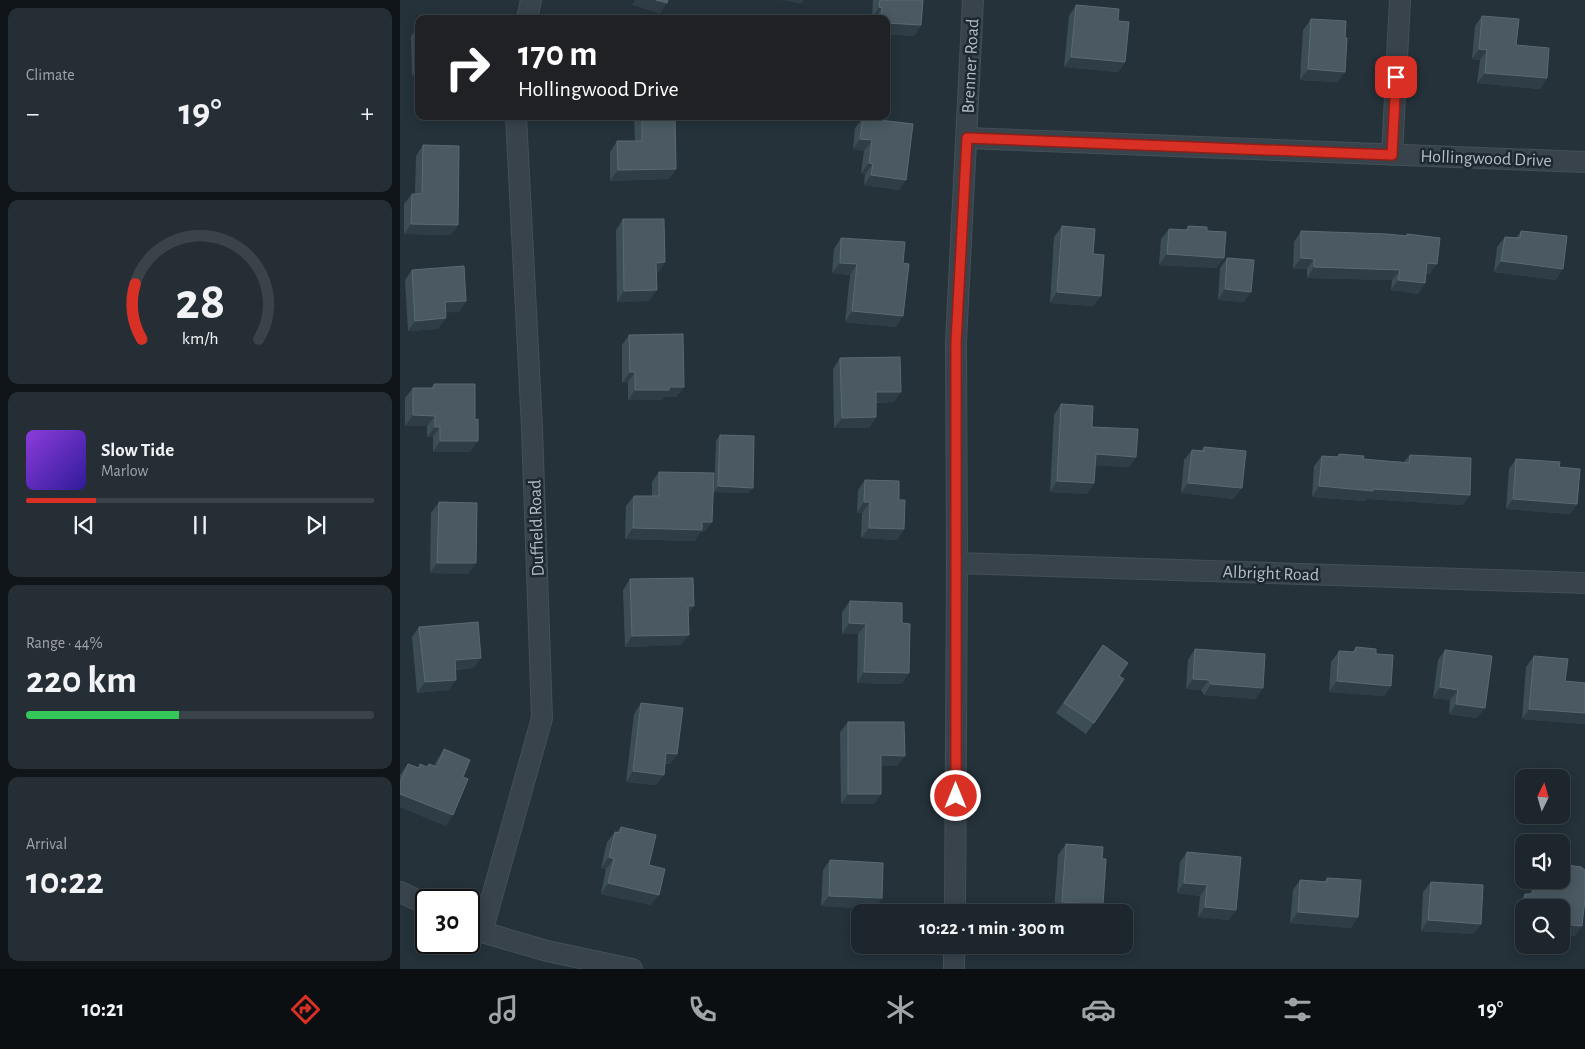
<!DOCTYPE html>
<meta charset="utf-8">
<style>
:root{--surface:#1c262c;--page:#252e34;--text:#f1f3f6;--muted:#a0a5a9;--line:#3a4348;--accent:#d93025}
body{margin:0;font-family:"Alegreya Sans",sans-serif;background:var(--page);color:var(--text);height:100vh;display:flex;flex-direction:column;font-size:19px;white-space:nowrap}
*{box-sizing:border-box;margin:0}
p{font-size:16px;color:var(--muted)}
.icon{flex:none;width:28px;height:28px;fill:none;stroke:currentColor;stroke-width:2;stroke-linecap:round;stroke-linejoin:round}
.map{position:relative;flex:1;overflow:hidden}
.sheet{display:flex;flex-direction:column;gap:8px;padding:8px;background:#0f1518;width:400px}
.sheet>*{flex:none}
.guide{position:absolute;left:15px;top:15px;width:475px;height:105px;border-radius:10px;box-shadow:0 2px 12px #0003,0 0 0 1px var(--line);background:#202124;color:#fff;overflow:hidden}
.needle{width:32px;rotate:5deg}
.controls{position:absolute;left:1115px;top:769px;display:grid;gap:10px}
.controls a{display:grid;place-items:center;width:55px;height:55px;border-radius:10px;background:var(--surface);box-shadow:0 2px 12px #0003,0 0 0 1px var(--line);font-size:25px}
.speed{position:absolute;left:15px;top:889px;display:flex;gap:10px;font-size:25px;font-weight:700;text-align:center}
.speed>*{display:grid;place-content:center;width:65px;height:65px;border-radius:50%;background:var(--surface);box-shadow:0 2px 12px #0003,0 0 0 1px var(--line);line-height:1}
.speed .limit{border:2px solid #111;border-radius:8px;background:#fff;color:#111}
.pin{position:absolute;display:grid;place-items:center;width:42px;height:42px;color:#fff;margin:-21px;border-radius:10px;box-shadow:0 2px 8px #0006}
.me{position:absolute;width:55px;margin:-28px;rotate:0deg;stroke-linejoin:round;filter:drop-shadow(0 0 4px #0008)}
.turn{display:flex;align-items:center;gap:18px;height:105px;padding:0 20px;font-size:22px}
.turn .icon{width:65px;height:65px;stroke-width:2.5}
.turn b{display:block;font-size:35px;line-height:42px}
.big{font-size:38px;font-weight:600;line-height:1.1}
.sheet .card{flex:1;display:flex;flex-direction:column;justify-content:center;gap:8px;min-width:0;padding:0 18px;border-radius:10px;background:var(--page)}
.sheet .dial{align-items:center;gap:0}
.dial svg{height:130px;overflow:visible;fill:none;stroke:var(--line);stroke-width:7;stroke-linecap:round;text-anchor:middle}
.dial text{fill:var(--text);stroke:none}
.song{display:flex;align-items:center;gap:15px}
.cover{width:60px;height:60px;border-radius:8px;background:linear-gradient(135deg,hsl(270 70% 55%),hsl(250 70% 35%))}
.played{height:5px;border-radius:2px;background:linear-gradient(90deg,var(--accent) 20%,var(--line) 20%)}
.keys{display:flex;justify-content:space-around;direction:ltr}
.heat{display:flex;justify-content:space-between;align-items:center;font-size:28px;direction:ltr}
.charge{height:8px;border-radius:4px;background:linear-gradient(90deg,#34c759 44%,var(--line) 0)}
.trip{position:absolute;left:451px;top:904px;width:282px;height:50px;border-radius:10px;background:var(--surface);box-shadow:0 2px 12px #0003,0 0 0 1px var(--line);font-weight:600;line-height:50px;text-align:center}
.dock{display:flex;height:80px;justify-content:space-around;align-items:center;background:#0b0f12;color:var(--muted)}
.dock .icon{width:35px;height:35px}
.dock .selected{color:var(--accent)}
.dock b{font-size:22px;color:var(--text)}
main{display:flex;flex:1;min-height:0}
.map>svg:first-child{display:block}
</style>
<main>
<section class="sheet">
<div class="card"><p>Climate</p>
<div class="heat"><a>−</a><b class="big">19°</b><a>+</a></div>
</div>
<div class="card dial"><svg viewBox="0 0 100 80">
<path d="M14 69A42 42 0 1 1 86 69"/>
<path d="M14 69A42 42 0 0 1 10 35" stroke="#d93025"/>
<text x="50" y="56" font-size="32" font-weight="700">28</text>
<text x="50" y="72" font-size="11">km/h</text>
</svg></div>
<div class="card">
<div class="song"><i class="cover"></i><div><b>Slow Tide</b><p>Marlow</p></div></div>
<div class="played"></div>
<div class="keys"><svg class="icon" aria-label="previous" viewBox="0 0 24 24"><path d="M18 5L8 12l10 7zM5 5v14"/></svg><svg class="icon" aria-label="pause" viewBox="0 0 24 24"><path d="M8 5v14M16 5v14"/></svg><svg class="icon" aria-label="next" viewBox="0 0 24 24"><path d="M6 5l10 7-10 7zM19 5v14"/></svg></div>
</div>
<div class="card"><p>Range · 44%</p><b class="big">220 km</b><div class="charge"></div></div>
<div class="card"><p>Arrival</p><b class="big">10:22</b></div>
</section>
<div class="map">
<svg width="1185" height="969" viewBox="0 0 1185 969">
<rect width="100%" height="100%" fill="#25323a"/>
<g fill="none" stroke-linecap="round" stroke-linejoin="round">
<defs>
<g id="street">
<path d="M127,19L131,0"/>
<path d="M567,138L1185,162"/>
<path d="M992,155L1000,0"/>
<path d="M557,563L1185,583"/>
<path d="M0,892L26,904"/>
<path d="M555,912L557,563L556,342L573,0"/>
<path d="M69,925L82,932L147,951L232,969"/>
<path d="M82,932L142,718L132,428L116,116"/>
<path d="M554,969V945"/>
</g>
</defs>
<use href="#street" stroke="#444f57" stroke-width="22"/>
<use href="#street" stroke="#38434b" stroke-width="20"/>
</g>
<g fill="#3d4d56">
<path d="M473,0H523L521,25L514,36L486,34V19H474L472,18Z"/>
<path d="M676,5L718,21L725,62L718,72L664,67L669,16Z"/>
<path d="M1082,16L1116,45L1147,78L1140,89L1077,83L1080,60L1072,59L1075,26Z"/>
<path d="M911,19L945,38V72L937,82L900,80L903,30Z"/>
<path d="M19,26V92H16V76H12L11,36Z"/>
<path d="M234,116H275L276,169L269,179L210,181V152L217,141H235Z"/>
<path d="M463,118L499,190L464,185L465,174L461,173L464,151L453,149L455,128Z"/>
<path d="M23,145L58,225L51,235L4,234V204L12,194H15L16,156Z"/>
<path d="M223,219L265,262L258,273H256L249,301L217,302L216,230Z"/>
<path d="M662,226L693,254L694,306L650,303L654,237Z"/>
<path d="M788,226L807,231L817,268L759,265L761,239L769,229L786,230Z"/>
<path d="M901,231L1006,236L1007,234L1030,274H1026L1025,283L1018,294L991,290L992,280L907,278V269H893L894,242Z"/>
<path d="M1121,231L1156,280L1094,272L1097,247L1105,237L1116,238Z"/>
<path d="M441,238L503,263L496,327L445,322L450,275L432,273L434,249Z"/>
<path d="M827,258L844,302L818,300L820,268Z"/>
<path d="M12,270L66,301L59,312H45L38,329L8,331L5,280Z"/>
<path d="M229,335L284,387L276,397H264L262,400H228V382L222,383V345Z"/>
<path d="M440,358L494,402L476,403V417L469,428H434L433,369Z"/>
<path d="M34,384L70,452H33V437H27V426H5V398L13,388H31Z"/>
<path d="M661,404L692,427L736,457L729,467L695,465L694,483L687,494L650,492L654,415Z"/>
<path d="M320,435L349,493L314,492L316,441Z"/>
<path d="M804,447L834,499L781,493L784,460L792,450H802Z"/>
<path d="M939,454L963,459L1004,462L1010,455L1070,495L1062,505L967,499L965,501L912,497L914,466L922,456L937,457Z"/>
<path d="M1116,459L1159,467L1177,504L1170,514L1106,509L1109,469Z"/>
<path d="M259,472L305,532H300L295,541L225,539L226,506L234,496H252V482Z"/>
<path d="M465,480L499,500L504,529L497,540L461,538L462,513H457L458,490Z"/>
<path d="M39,502L68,574L30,573L31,513Z"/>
<path d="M230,579L288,614L281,645L225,647L223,590Z"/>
<path d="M450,601L502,623L509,673L501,684L457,683L458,634H442V612Z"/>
<path d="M19,627L81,658L73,668L56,670L49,690L17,693L12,637Z"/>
<path d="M703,645L719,676L724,679L686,734L656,713Z"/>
<path d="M956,647L976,654L991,686L984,696L929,692L931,662L939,651L952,652Z"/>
<path d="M795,649L856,699L804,695L801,690L786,689L788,660Z"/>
<path d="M1045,650L1077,718L1049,714L1050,700L1033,698L1038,660Z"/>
<path d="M1134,656L1165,681L1185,683V724L1122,719L1126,667Z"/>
<path d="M241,703L277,754L270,764H265L256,785L226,782L234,714Z"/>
<path d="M448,722L497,766H481V794L474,804H441L440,732Z"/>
<path d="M44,749L63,777L46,826L0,807V775L8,764L18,768L20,764L27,767L29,764L34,766L37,760Z"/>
<path d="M221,827L249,865L251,905L201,894L206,869L201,868L207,842L215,832H217Z"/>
<path d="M666,844L702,859L703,905L698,912H654L658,855Z"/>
<path d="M787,852L829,920L798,917L800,896L777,893L780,862Z"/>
<path d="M430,860L475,909L421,906L423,870Z"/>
<path d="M927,878L951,928L890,923L893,890L900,880L924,882Z"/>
<path d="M1148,880H1161L1175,936L1115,930L1118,904L1125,894H1129L1134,886L1146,887L1147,882Z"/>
<path d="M1031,882L1081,924L1073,934L1021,931L1023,892Z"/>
</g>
<g fill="#2e3d46">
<path d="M235,0H256L267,3L260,14L232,5Z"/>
<path d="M382,0H404L401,4Z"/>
<path d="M479,7L482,8L475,19L472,18Z"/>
<path d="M486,23L521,25L514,36L486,34Z"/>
<path d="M1079,49L1087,50L1080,60L1072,59Z"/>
<path d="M671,57L725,62L718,72L664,67Z"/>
<path d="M19,67V72L16,76H12Z"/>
<path d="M908,69L945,72L937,82L900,80Z"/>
<path d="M1085,73L1147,78L1140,89L1077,83Z"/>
<path d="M460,139L472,140L464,151L453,149Z"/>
<path d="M469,163L473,164L465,174L461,173Z"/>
<path d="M276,169L269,179L210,181L218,170Z"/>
<path d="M471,175L506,180L499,190L464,185Z"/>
<path d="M11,224L58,225L51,235L4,234Z"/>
<path d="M767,254L824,258L817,268L759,265Z"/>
<path d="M901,258L914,259L907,269H893Z"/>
<path d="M1101,261L1163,269L1156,280L1094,272Z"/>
<path d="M265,262L258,273H249L256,263Z"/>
<path d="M440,263L457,264L450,275L432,273Z"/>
<path d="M1027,263L1037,264L1030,274L1020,273Z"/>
<path d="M914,267L1000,270L992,280L907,278Z"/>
<path d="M998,280L1025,283L1018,294L991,290Z"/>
<path d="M825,289L851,292L844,302L818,300Z"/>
<path d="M257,290L249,301L217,302L224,291Z"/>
<path d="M657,292L701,296L694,306L650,303Z"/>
<path d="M66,301L59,312L37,313L45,302Z"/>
<path d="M452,311L503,316L496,327L445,322Z"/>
<path d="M46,318L38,329L8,331L15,321Z"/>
<path d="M230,372H235L228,382L222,383Z"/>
<path d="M269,387H284L276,397H264L262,400H228L235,390Z"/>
<path d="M476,392H501L494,402L468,403Z"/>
<path d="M13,415L35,416L27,426H5Z"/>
<path d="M476,417L469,428H434L442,418Z"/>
<path d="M35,427H40L33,437H27Z"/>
<path d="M40,441H78L70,452H33Z"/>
<path d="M696,454L736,457L729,467L688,465Z"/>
<path d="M657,481L694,483L687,494L650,492Z"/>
<path d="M788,483L842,488L834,499L781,493Z"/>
<path d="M318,486L353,488L349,493L314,492Z"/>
<path d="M919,486L973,489L1070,495L1062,505L967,499L965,501L912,497Z"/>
<path d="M1113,499L1177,504L1170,514L1106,509Z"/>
<path d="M464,502H470L462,513H457Z"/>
<path d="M302,522H312L305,532H300L295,541L225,539L233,528Z"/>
<path d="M469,528L504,529L497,540L461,538Z"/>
<path d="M37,563H76L68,574L30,573Z"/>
<path d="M288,606H294L287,617Z"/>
<path d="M449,623L466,624L458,634H442Z"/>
<path d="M289,635L281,645L225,647L232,636Z"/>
<path d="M81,658L73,668L48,670L55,660Z"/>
<path d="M464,672L509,673L501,684L457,683Z"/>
<path d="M793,679L809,680L801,690L786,689Z"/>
<path d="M56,680L49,690L17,693L25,682Z"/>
<path d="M937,681L991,686L984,696L929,692Z"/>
<path d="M811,684L863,688L856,699L804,695Z"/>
<path d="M1040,687L1058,690L1050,700L1033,698Z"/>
<path d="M1056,704L1085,708L1077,718L1049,714Z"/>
<path d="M1129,709L1185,713V724L1122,719Z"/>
<path d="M266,753L277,754L270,764L259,763Z"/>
<path d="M481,755L505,756L497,766H474Z"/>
<path d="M233,771L264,775L256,785L226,782Z"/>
<path d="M0,794L53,815L46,826L0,807Z"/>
<path d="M448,794H481L474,804H441Z"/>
<path d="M209,857L214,859L206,869L201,868Z"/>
<path d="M208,883L259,895L251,905L201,894Z"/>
<path d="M784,883L807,885L800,896L777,893Z"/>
<path d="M429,896L482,898L475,909L421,906Z"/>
<path d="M662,902L703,905L698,912H655Z"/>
<path d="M805,907L836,910L829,920L798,917Z"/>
<path d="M898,912L958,917L951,928L890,923Z"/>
<path d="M1028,920L1081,924L1073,934L1021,931Z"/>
<path d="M1123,920H1124V931L1115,930Z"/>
<path d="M1161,924L1182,926L1175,936L1161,935Z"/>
</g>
<g fill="#4a5962" stroke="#5a6972">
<path d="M256,0H268L267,3Z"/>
<path d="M480,0H523L521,25L486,23V19H481L482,8L479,7Z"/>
<path d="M676,5L719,9L718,21L729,22L725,62L671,57Z"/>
<path d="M1082,16L1119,19L1116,45L1149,48L1147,78L1085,73L1087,50L1079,49Z"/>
<path d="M911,19L946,21L945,38H947L945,72L908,69Z"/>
<path d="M242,116H275L276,169L218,170L217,141H242Z"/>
<path d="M463,118L513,124L506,180L471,175L473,164L469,163L472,140L460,139Z"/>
<path d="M23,145L59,146L58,225L11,224L12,194H22Z"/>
<path d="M223,219H264L265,262L256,263L257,290L224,291Z"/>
<path d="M662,226L695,229L693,254L704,255L701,296L657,292Z"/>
<path d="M788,226L807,227V231L826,232L824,258L767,254L769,229L788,230Z"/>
<path d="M901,231L987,234L1007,236V234L1040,238L1037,264L1027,263L1025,283L998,280L1000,270L914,267V259L901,258Z"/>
<path d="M1121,231L1167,236L1163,269L1101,261L1105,237L1120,238Z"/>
<path d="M441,238L505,242L503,263L509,264L503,316L452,311L457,264L440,263Z"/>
<path d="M827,258L854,260L851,292L825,289Z"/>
<path d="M64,266L66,301L45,302L46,318L15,321L12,270Z"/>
<path d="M283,334L284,387H269V390H235V372H230L229,335Z"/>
<path d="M500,357L501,392H476V417L442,418L440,358Z"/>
<path d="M34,384H75V420L78,419V441H40V427H35V416L13,415V388H34Z"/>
<path d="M661,404L693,406L692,427L738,429L736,457L696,454L694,483L657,481Z"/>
<path d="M320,435L354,436L353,488L318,486Z"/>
<path d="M804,447L846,451L842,488L788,483L792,450L804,451Z"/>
<path d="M939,454L964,456L963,459L1009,463L1010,455L1071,458L1070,495L973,489V491L919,486L922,456L939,457Z"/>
<path d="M1116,459L1160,462L1159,467L1180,469L1177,504L1113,499Z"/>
<path d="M259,472L314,473L312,522H302V530L233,528L234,496H259Z"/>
<path d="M465,480L499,481V500H505L504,529L469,528L470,502H464Z"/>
<path d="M39,502L77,503L76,563H37Z"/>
<path d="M293,578L294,606H288L289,635L232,636L230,579Z"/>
<path d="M450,601L502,603V623L510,624L509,673L464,672L466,624L449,623Z"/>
<path d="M78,622L81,658L55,660L56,680L25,682L19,627Z"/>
<path d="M703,645L728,663L719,676L724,679L694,723L664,703Z"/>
<path d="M956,647L976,649V654L993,655L991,686L937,681L939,651L955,652Z"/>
<path d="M795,649L865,654L863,688L811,684L809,680L793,679Z"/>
<path d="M1045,650L1092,656L1085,708L1056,704L1058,690L1040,687Z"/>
<path d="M1134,656L1168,659L1165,681L1185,683V713L1129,709Z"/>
<path d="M241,703L283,708L277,754L266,753L264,775L233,771Z"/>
<path d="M448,722H504L505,756L481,755V794H448Z"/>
<path d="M44,749L70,760L63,777L68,779L53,815L0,794V783L8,764L19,768L20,764L27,767L29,764L37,767Z"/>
<path d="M221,827L256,835L249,865L265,869L259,895L208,883L214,859L209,857L215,832L220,833Z"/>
<path d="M666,844L703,847L702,859H706L703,905L662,902Z"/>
<path d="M787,852L841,857L836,910L805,907L807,885L784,883Z"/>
<path d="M430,860L483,863L482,898L429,896Z"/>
<path d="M1167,865L1181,867L1185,870V899L1182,926L1161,924V908H1124L1125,894H1133L1134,886L1152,888L1153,880H1161V868Z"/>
<path d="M927,878L961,880L958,917L898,912L900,880L927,882Z"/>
<path d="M1031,882L1083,885L1081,924L1028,920Z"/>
</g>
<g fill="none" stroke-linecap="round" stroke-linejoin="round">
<defs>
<path id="route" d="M556,796V342L567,138L992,155L996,77"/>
</defs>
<use href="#route" stroke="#8d1f18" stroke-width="12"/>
<use href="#route" stroke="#d93025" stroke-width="9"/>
</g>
<g text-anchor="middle" stroke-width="5" stroke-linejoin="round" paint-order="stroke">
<g font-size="18" fill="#b4bec6" stroke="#1d2830">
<text transform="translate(570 66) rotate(-87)" y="6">Brenner Road</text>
<text transform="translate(1086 158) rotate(2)" y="6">Hollingwood Drive</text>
<text transform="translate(136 528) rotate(-92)" y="6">Duffield Road</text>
<text transform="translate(871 573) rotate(2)" y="6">Albright Road</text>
</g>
</g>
</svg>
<div class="controls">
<a><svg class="needle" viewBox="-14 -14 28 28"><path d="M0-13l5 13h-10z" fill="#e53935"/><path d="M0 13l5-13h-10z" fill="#a0a5a9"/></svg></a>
<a><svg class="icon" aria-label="sound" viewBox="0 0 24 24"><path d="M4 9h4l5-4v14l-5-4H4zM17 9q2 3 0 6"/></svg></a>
<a><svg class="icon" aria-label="search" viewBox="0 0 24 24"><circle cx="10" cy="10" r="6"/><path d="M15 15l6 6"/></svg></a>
</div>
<div class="speed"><div class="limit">30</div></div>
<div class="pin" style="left:996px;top:77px;background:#d93025"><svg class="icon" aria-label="arrive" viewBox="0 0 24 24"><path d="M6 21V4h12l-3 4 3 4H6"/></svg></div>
<svg class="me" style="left:556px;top:796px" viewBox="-20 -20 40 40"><circle r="17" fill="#d93025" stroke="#fff" stroke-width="3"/><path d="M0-11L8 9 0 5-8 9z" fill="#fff"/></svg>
<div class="trip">10:22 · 1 min · 300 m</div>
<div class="guide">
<div class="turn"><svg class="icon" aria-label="right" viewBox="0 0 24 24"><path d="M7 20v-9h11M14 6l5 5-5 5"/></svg><div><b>170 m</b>Hollingwood Drive</div></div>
</div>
</div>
</main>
<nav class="dock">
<b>10:21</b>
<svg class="icon selected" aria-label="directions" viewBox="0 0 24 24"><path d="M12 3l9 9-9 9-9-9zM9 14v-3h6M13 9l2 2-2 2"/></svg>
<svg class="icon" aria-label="music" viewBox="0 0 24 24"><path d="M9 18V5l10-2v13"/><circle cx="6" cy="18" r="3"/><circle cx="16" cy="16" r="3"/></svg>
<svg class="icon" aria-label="phone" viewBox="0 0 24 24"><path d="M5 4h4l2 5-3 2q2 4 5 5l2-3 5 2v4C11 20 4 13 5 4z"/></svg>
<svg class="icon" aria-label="climate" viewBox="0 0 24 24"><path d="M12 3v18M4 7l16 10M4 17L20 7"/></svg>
<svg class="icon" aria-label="car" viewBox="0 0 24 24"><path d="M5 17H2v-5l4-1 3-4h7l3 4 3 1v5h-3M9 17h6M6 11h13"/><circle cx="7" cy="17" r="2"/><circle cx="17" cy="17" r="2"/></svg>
<svg class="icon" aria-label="filters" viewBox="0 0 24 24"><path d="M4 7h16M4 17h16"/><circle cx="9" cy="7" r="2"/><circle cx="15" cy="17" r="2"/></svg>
<b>19°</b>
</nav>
